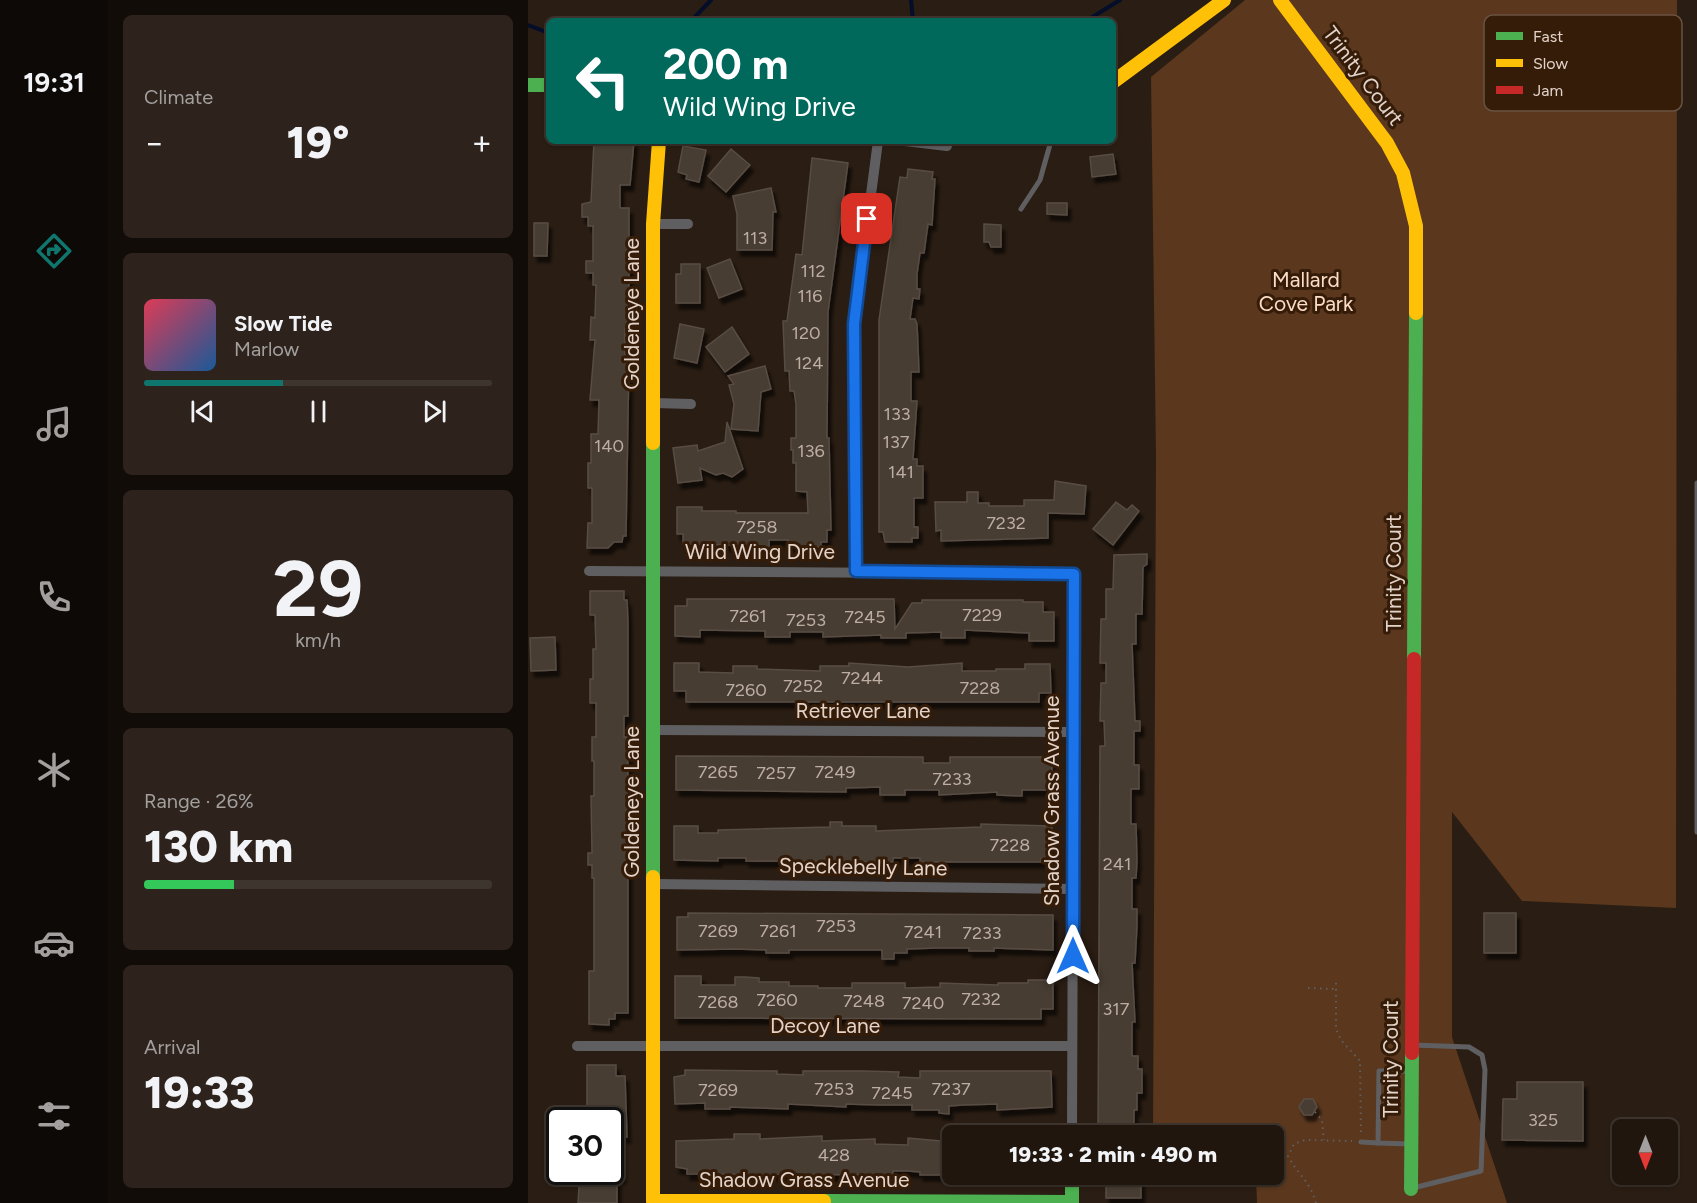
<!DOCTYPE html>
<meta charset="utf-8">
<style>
:root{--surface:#20160e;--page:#2d231c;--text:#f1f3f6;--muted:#a29f9e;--line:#3d352e;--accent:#0f766e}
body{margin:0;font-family:Figtree,sans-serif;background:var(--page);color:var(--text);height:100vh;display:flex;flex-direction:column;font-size:22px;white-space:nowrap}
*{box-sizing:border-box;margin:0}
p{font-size:20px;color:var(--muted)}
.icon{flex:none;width:33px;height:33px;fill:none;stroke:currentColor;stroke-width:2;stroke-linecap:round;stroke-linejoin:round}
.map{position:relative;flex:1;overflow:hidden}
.panel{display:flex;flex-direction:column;gap:15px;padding:15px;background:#120c08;width:420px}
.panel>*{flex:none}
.guide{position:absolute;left:18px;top:18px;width:570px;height:126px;border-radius:9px;box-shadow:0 2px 4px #0004,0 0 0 2px var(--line);background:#00695c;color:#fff;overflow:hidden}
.needle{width:39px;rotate:180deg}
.fabs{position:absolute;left:1084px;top:1119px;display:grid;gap:12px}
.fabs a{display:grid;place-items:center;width:66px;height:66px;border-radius:9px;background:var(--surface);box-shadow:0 2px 4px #0004,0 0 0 2px var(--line);font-size:30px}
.speed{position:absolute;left:18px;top:1107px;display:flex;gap:12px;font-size:30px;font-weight:700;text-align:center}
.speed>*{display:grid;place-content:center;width:78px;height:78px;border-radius:50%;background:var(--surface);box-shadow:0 2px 4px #0004,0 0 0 2px var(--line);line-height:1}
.speed .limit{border:3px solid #111;border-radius:9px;background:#fff;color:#111}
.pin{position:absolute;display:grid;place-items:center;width:51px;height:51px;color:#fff;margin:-26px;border-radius:12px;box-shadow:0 3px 9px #0006}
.me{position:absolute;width:66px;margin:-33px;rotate:0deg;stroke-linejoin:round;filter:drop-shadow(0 0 4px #0008)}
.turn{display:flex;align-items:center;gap:21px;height:126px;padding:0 18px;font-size:27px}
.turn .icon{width:78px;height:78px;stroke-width:2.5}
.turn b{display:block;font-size:42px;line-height:51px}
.big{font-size:45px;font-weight:800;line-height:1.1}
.panel .widget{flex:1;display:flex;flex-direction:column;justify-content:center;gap:9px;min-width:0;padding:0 21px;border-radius:9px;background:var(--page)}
.panel .dial{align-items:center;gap:0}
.dial b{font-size:78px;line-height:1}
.song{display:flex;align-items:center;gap:18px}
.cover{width:72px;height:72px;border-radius:9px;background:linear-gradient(135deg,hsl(350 70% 55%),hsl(210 70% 35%))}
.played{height:6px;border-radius:3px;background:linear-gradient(90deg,var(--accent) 40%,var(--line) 40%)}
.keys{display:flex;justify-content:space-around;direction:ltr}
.heat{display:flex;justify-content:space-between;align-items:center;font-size:33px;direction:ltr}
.charge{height:9px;border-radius:4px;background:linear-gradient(90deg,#34c759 26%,var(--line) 0)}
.trip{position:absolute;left:414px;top:1125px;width:342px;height:60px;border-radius:9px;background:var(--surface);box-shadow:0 2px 4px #0004,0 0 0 2px var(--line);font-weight:800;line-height:60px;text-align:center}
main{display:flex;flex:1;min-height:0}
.tabs{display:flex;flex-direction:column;width:108px;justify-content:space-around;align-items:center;background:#0d0906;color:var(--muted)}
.tabs .icon{width:42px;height:42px}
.tabs .on{color:var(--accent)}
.tabs b{font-size:27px;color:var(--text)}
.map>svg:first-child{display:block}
</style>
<main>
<nav class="tabs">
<b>19:31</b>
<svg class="icon on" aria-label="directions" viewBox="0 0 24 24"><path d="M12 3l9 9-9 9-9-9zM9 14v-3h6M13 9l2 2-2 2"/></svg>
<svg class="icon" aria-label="music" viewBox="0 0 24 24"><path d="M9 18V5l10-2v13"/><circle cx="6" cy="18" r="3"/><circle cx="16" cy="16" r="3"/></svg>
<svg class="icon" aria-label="phone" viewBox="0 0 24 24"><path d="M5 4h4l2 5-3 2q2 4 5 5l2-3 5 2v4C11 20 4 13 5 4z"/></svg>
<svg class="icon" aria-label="climate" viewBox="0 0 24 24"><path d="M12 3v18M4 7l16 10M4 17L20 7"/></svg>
<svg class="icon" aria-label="car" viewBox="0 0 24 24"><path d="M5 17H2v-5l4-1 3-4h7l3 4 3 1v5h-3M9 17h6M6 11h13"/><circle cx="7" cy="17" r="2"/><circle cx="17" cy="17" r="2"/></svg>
<svg class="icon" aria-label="filters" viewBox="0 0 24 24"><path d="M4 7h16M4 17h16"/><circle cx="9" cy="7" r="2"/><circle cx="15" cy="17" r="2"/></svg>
</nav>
<section class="panel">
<div class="widget"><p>Climate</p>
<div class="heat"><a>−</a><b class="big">19°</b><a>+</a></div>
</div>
<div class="widget">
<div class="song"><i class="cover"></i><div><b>Slow Tide</b><p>Marlow</p></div></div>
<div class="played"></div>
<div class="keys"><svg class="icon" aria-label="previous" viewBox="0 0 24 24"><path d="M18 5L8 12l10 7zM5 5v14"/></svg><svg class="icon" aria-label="pause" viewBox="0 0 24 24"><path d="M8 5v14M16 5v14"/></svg><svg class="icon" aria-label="next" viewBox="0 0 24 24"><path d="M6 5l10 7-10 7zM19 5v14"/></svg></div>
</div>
<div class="widget dial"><b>29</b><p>km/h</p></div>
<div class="widget"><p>Range · 26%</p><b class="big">130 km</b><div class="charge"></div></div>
<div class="widget"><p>Arrival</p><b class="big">19:33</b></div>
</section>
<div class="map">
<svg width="1169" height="1203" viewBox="0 0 1169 1203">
<defs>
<filter id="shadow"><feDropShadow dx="3.5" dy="6" stdDeviation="1.5" flood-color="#0009"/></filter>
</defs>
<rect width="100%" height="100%" fill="#2a1d13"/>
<path fill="#5a371d" d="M717,0H1149L1148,908L994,901L924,812V1037L979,1203H729L728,1175L746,1174V1136L625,1135L628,457L623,77Z"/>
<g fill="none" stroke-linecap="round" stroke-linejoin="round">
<g stroke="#040e2a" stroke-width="4">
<path d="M383,0L385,21"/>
<path d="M163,21L183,0"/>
<path d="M558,21L592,0"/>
<path d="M0,25L21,33"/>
</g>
</g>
<g fill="#473c33" stroke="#584d44" stroke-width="1.5" filter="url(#shadow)">
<path d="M66,141H106L102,185H92V208H101V329H97V354H100L101,358L98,536H95L94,542H86L80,548H59L60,523H64V488H60V463H63V434H70L71,400H62L67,340H62L63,317L67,318L68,285H65V273H58V261H65V226H60V217H54V204L63,202Z"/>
<path d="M155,146L178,150L171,182L158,179L159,175L150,172Z"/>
<path d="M203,149L222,165L198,192L180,176Z"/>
<path d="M585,154L588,174L564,177L562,157Z"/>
<path d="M284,158L320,163L300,312L299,438H301L303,530H299V542H293V547L260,546V540H241V546L155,544V534H149V507H174V511H208V513H280L279,492L268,491V463H265V450H263V438H268V404L266,391H262L261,371H257L255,321H259L268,254L274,255Z"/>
<path d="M380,169L405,172L404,179H407L404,225L400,224L396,253H392L389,274V289H392L391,299L385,298L382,319H387L389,324L390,347L391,372H383V401H389L385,459H389V466H395V498H386V527H390V538H384V542H357L355,532H351V320L372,177L379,178Z"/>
<path d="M243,188L248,212H245L244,250H209V214L205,196Z"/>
<path d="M519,203H539V215L519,214Z"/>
<path d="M6,223H20L19,256H6Z"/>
<path d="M456,224L473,225V247H463L461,242H456Z"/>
<path d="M202,259L214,289L191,298L179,268Z"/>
<path d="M153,264H172V303H148V274H153Z"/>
<path d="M152,324L176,329L169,363L146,358Z"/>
<path d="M204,327L221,354L197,372L178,347Z"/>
<path d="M237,366L243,389L233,392L230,431L203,429L206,404L201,385L206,384L200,376Z"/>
<path d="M199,422L215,469L204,477L195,473L188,475L172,468L174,480L150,483L145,448L169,445L170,451L197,442Z"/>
<path d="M527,481L558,486L556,514L520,513V538L413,541V530L408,531L407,502H439V492H450V503H461V506H496V500H526Z"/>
<path d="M588,502L599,510L604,505L611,511L585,545L565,529Z"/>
<path d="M619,554V564L615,567L614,614H608V644H604L607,721H612V731H606V765H611V789H603V824H608L609,861L608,878H604V909H609V925L607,963H604L607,1022H604V1056H610V1069H614V1093H609V1110H606V1136H570L572,746H577L576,721H572L573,683H578V663H572L573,619H578V589H585L586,555Z"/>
<path d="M62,591H96V600H99L100,620V716H96V737H100V1013H87V1019H81V1025L61,1024V971H66V878H64V865H60V853H64L63,796H66V761H64V737H68V703H62V679H65V649H68L67,615H62Z"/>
<path d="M159,599H366L367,629L384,603H394V600H495V602H515V612H526V641H501V633L437,630V638H413V632L378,633V638H353V635L295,637V632H262V637H237V631L172,630V637L147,636V606H159Z"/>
<path d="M27,637L28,670L3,671L2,638Z"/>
<path d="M146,663H171V672L205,673V666H229V669L292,671V666H321V663L380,667L434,663V671H468V669H497V664H522L523,693H511V702H158V691H146Z"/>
<path d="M148,756L395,757V763H422V757H514V763H524V790H494V796L469,795V792L411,795V790H377V795H352V787L318,788V792L148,790Z"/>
<path d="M302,822H314V826H348V831L453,827V824L524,826L523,858H513V862H392V858H365V862L218,861V858H190V861L146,860V826H170V833H190V830L302,827Z"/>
<path d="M160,913L525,915V950L466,948V951H441V948H408L379,949V953H366V959H354V950H261V953H238V950L208,949L149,950V917H160Z"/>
<rect x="956" y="913" width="32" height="40"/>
<path d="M147,976H173V985H207V977H217L231,978V982H261V986H290V988H324V983H377V988L412,987V983L470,985V983H500V980H525V1009H513V1019L147,1018Z"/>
<path d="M59,1065H88V1076H97L99,1137H93L94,1178H89V1203H50L52,1172H82V1119H59Z"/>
<path d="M157,1070L249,1071V1074L275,1075V1071H336L371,1072L370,1077L392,1078V1071H523L524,1107L469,1110V1104L435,1105L421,1106V1114L411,1113V1110H384V1105H351L318,1104V1107L260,1104V1109L202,1107V1109H177V1103L147,1104L146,1077L157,1075Z"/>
<path d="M989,1082H1055V1141L974,1140L975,1099H989Z"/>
<path d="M776,1099H785L789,1107L784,1115H776L771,1107Z"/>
<path d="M206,1134H232V1139L294,1136V1141L347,1139V1144L380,1145V1138L424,1142V1175H392V1172L380,1171H365V1175L159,1174V1169L148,1167V1141L206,1139Z"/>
<rect x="578" y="1174" width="35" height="24"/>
</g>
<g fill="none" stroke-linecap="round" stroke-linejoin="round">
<g stroke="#625f5f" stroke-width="2" stroke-dasharray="1.5 4.5" stroke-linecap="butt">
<path d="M808,983V1029L813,1040L832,1061L833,1132"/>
<path d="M780,988L808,989"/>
<path d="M787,1112L794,1120L796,1140"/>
<path d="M788,1203C782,1181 770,1175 760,1156L766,1144L777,1140L824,1141"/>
</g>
<g stroke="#5f5f61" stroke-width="5">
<path d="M493,209L512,180L523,141"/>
<path d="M1169,483V832"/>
<path d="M833,1142L850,1143"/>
<path d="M882,1144L850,1143L851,1071H882"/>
<path d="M885,1188L953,1171L957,1070L954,1055L941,1047L885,1045"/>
</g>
<g stroke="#5f5f61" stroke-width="10">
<path d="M377,141L419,146"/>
<path d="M125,224H160"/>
<path d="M126,403L163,404"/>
<path d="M61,571L546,574L544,1136"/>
<path d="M328,571L326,324L350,141"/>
<path d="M125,730L545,732"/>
<path d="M125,884L545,889"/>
<path d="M49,1046H544"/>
</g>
<g stroke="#4caf50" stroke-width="14">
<path d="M0,85H21"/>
<path d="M125,443V877"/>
<path d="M886,659L888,313"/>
<path d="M883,1189L884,1053"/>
<path d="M296,1201L544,1202V1174"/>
</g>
<g stroke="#ffc107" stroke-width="14">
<path d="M752,0L859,143L875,173L888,226V313"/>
<path d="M585,82L696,0"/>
<path d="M125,443V224L131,141"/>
<path d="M125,877V1201H296"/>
</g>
<path stroke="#c62828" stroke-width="14" d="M884,1053L886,659"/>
</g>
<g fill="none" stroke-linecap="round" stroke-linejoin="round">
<defs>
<path id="route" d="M339,219L326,324L328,571L546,574L545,956"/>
</defs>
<use href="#route" stroke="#114b97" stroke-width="15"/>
<use href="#route" stroke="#1a73e8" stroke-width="10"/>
</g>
<g text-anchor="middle" stroke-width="6" stroke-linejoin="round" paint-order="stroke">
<g font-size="18" fill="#bdada3">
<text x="227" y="244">113</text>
<text x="285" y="277">112</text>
<text x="282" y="302">116</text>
<text x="278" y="339">120</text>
<text x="281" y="369">124</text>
<text x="369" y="420">133</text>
<text x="368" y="448">137</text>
<text x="81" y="452">140</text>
<text x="283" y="457">136</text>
<text x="373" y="478">141</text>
<text x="478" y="529">7232</text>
<text x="229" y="533">7258</text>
<text x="454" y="621">7229</text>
<text x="220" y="622">7261</text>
<text x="337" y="623">7245</text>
<text x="278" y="626">7253</text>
<text x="334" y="684">7244</text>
<text x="275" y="692">7252</text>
<text x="452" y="694">7228</text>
<text x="218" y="696">7260</text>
<text x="190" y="778">7265</text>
<text x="307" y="778">7249</text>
<text x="248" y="779">7257</text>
<text x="424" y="785">7233</text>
<text x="482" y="851">7228</text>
<text x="589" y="870">241</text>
<text x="308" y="932">7253</text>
<text x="190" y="937">7269</text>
<text x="250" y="937">7261</text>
<text x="395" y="938">7241</text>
<text x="454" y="939">7233</text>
<text x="453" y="1005">7232</text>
<text x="249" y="1006">7260</text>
<text x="336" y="1007">7248</text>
<text x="190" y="1008">7268</text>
<text x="395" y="1009">7240</text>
<text x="588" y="1015">317</text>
<text x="306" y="1095">7253</text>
<text x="423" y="1095">7237</text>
<text x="190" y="1096">7269</text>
<text x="364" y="1099">7245</text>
<text x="1015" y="1126">325</text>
<text x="306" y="1161">428</text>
</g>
<g font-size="21" fill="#e4d3c8" stroke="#341c09">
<text transform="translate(835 76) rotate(53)" y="7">Trinity Court</text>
<text transform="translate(104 314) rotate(-90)" y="7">Goldeneye Lane</text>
<text x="232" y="559">Wild Wing Drive</text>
<text transform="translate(866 573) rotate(-90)" y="7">Trinity Court</text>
<text x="335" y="718">Retriever Lane</text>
<text transform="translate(524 801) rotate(-90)" y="7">Shadow Grass Avenue</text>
<text transform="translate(104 802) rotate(-90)" y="7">Goldeneye Lane</text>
<text transform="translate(335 867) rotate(1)" y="7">Specklebelly Lane</text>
<text x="297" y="1033">Decoy Lane</text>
<text transform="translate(863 1059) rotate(-90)" y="7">Trinity Court</text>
<text x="276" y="1187">Shadow Grass Avenue</text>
</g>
<g font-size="21" fill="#fddcc5" stroke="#341c09">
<text x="778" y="287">Mallard<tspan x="778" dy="24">Cove Park</tspan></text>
</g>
</g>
<rect x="956" y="15" width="198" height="96" rx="9" fill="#341c09" stroke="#695342" stroke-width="1.5"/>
<rect x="968" y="32" width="27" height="8" fill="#4caf50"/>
<rect x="968" y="59" width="27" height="8" fill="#ffc107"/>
<rect x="968" y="86" width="27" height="8" fill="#c62828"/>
<g font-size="16" fill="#e4d3c8">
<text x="1005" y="42">Fast</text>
<text x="1005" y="69">Slow</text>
<text x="1005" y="96">Jam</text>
</g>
</svg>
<div class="fabs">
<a><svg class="needle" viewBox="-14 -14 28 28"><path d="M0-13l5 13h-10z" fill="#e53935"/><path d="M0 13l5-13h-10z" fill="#a29f9e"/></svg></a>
</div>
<div class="speed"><div class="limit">30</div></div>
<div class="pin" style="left:339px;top:219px;background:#d93025"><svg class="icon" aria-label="arrive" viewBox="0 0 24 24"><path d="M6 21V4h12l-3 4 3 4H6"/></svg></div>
<svg class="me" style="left:545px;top:956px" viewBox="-20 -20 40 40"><path d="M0-17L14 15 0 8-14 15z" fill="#1a73e8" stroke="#fff" stroke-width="4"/></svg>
<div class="trip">19:33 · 2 min · 490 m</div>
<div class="guide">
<div class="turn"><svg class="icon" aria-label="left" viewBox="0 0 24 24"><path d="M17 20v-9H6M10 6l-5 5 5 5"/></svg><div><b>200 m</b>Wild Wing Drive</div></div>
</div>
</div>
</main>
